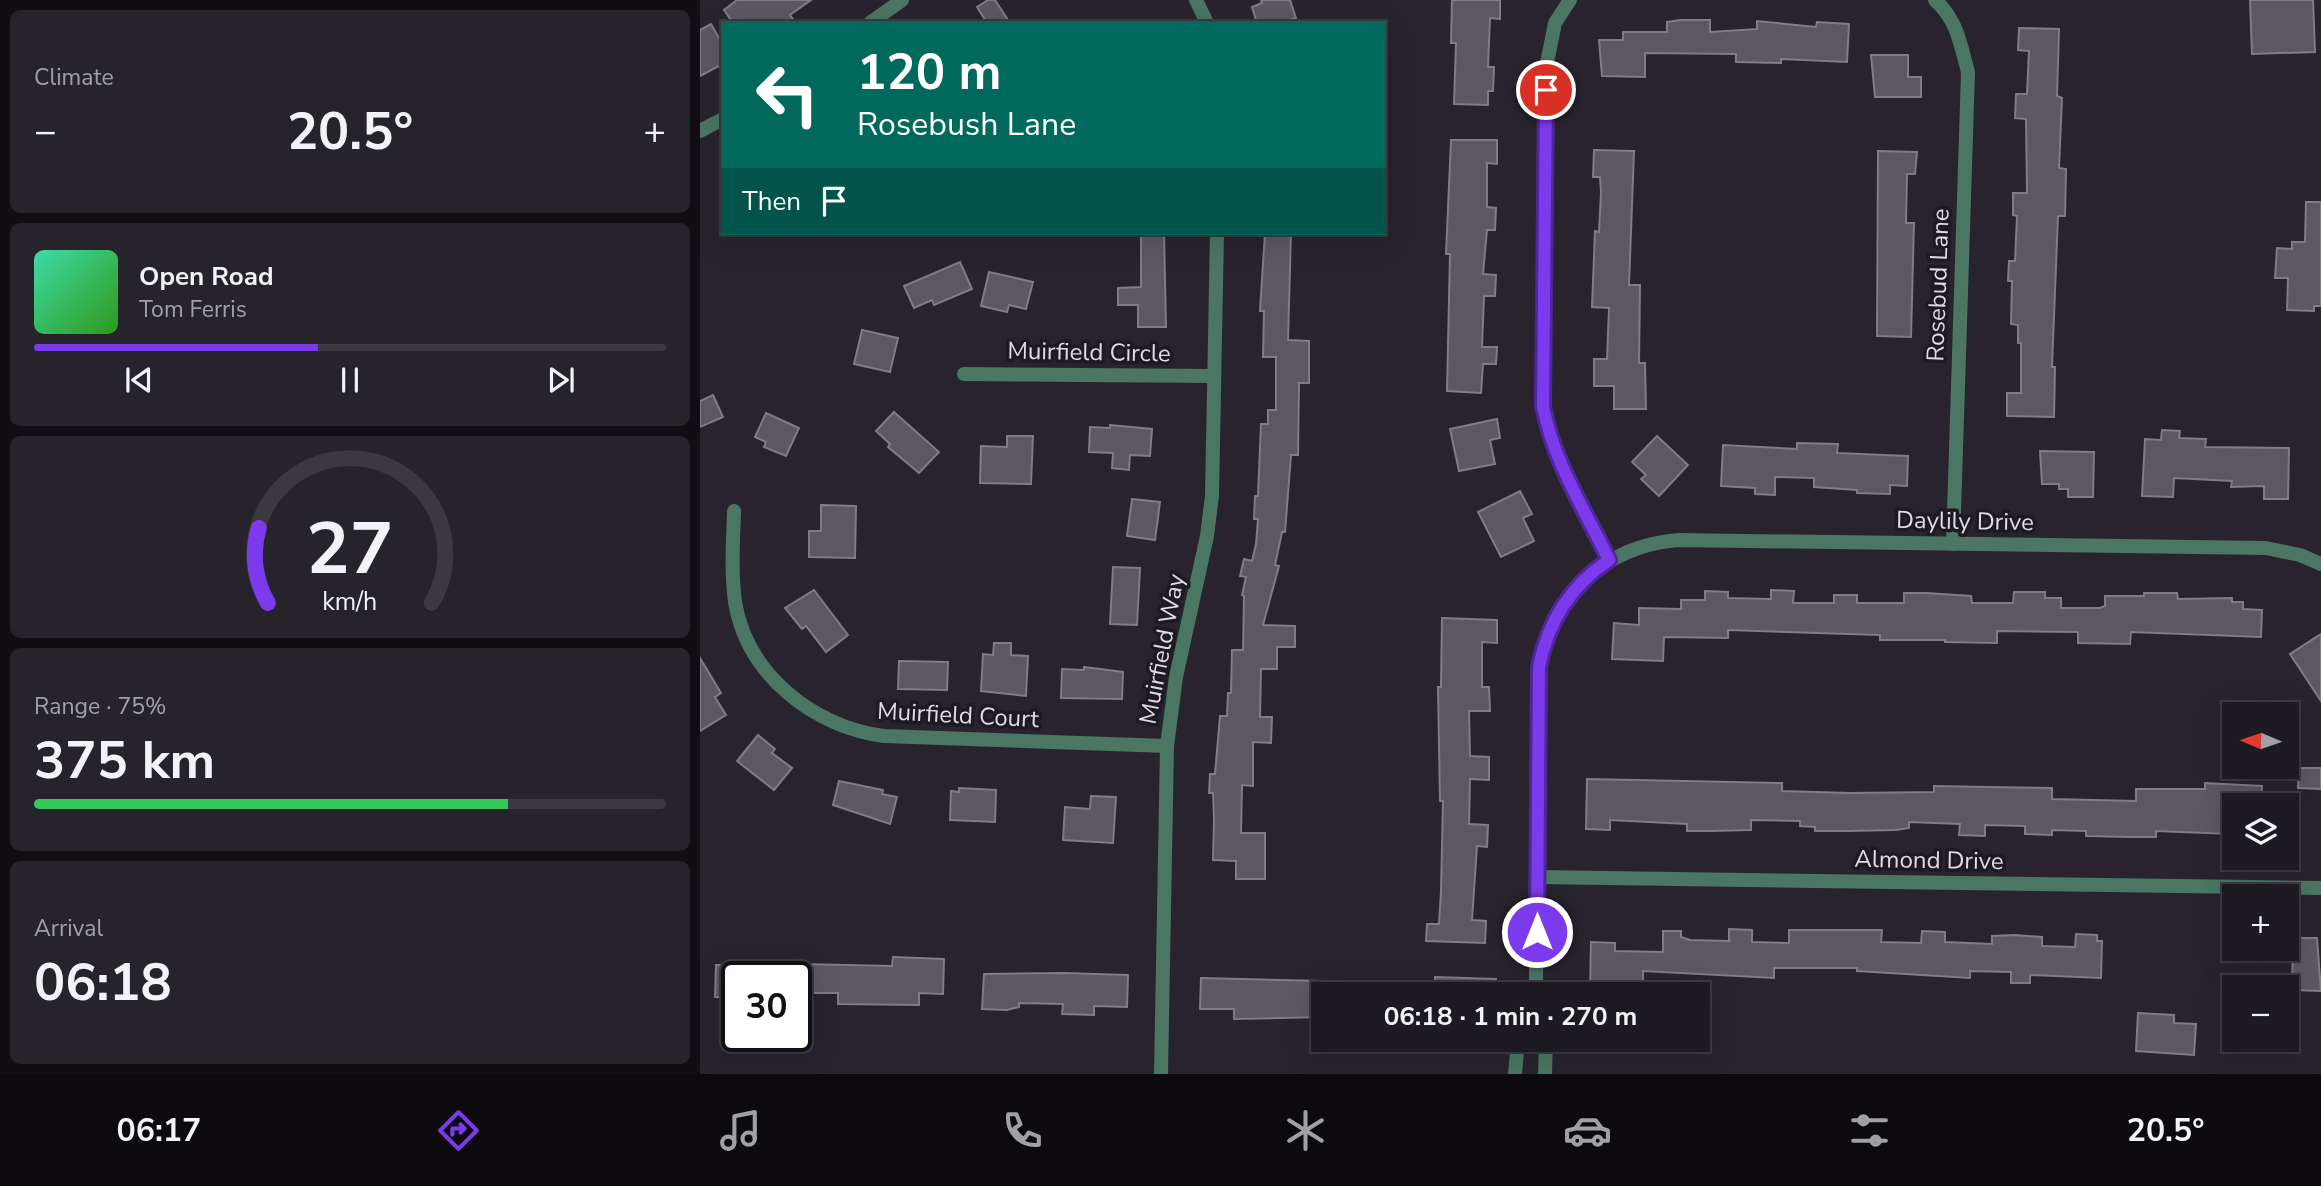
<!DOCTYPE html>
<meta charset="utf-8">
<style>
:root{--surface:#1e1a22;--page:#26232a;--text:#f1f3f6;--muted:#a1a1a5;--line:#3c3840;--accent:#7c3aed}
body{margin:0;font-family:"Nunito Sans",sans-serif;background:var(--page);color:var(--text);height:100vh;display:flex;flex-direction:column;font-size:26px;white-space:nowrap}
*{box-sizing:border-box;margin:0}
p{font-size:23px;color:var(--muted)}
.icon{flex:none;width:38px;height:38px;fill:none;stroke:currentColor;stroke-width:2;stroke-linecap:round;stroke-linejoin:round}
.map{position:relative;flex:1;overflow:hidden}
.side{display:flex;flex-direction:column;gap:10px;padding:10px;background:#100e13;width:700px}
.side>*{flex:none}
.guide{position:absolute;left:21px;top:21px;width:665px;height:214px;border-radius:0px;box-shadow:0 7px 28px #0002,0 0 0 2px var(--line);background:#00695c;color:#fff;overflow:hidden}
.needle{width:46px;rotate:272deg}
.controls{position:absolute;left:1522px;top:702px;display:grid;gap:14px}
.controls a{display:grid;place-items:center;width:77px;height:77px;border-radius:0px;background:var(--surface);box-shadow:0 7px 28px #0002,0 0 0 2px var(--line);font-size:35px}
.speed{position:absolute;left:21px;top:961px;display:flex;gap:14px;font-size:35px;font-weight:700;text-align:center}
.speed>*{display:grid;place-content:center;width:91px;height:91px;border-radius:50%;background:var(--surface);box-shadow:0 7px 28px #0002,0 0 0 2px var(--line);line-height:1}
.speed .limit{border:4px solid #111;border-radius:10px;background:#fff;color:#111}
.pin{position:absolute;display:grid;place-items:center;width:60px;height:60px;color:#fff;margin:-30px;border:4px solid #fff;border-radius:50%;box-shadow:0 2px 7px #0007}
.me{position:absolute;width:77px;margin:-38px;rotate:0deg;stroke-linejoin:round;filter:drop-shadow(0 0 5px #0008)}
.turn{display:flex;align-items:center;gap:24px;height:147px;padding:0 21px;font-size:32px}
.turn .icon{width:91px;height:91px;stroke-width:2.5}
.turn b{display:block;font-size:49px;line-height:60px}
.then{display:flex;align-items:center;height:66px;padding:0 21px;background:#0003;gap:14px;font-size:26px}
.big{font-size:52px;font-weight:700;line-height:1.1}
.side .card{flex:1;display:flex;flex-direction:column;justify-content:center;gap:10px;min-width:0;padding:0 24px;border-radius:10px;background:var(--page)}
.side .dial{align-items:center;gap:0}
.dial svg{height:182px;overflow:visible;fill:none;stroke:var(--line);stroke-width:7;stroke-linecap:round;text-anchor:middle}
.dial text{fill:var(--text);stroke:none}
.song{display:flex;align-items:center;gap:21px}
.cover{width:84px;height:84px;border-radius:10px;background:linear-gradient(135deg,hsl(160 70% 55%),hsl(110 70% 35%))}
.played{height:7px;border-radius:4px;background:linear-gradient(90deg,var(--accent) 45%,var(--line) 45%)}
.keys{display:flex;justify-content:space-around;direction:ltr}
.heat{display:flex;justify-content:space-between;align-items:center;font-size:38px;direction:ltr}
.charge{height:10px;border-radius:5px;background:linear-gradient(90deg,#34c759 75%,var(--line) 0)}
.trip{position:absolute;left:611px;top:982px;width:399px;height:70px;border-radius:0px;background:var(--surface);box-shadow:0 7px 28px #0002,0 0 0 2px var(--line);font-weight:700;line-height:70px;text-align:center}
.dock{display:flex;height:112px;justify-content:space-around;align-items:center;background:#0c0a0e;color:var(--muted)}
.dock .icon{width:49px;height:49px}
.dock .selected{color:var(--accent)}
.dock b{font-size:32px;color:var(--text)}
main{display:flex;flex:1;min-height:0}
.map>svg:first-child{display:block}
</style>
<main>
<section class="side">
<div class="card"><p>Climate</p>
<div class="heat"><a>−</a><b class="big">20.5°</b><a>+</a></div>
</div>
<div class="card">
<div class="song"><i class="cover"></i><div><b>Open Road</b><p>Tom Ferris</p></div></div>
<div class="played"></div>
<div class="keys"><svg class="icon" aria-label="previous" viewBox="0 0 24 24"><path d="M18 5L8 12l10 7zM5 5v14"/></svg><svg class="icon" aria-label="pause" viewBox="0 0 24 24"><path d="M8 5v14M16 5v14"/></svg><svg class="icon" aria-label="next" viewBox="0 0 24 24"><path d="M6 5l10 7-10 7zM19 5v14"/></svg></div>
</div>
<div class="card dial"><svg viewBox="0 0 100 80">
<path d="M14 69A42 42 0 1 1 86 69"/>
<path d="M14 69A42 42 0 0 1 10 36" stroke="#7c3aed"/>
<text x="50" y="56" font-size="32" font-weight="700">27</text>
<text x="50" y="72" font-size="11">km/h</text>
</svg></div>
<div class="card"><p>Range · 75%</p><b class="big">375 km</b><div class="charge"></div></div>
<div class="card"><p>Arrival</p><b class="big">06:18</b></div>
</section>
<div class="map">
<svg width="1621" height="1074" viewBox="0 0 1621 1074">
<rect width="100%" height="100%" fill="#28232d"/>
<g fill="#5c5762" stroke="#807b87" stroke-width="2">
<path d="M37,0H111L90,15L96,23H33L24,10Z"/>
<path d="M288,0H295L310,23H287L277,7Z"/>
<path d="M561,0H590L596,18L582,23H557L552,7L562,3Z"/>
<path d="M752,0H800V19L790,18L788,67H794L793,91H788V105L754,104L756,43H751Z"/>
<path d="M1550,0H1613L1615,52L1552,54Z"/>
<path d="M980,20H1010V32L1057,29V21L1116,27L1117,22L1149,24L1147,62L1081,59V63L1036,62V54L945,53V77L902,76L899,40H923V32H967V22Z"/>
<path d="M11,24L23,45V64L0,76V30Z"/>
<path d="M1319,28L1359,29L1357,96L1362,98L1359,168L1366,169L1365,216H1358L1352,367H1355L1354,417L1307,416V393H1321V343H1318V325L1311,324L1312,281H1308L1309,261H1315L1317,216L1313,215V193H1327L1326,119L1315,118L1316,94H1327L1329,51L1318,50Z"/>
<path d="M1171,55H1208V77H1221V97H1175Z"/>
<path d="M751,140H797V164L787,163V207L796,208L795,230H787L783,274L796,275L795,296H784L782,347H797L796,364H783L781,393L747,391L750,254H746Z"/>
<path d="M894,150L934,151L929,285H940L939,363H945L946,409H914V386H894V359H907L909,308L892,307L895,231L899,232L901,193L900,177H893Z"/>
<path d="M1178,151L1217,152L1215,174H1207L1206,223H1214L1211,337L1177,336Z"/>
<path d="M1606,202H1621V306H1614V311L1587,310L1588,278H1575L1577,248L1592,249V242H1605Z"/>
<path d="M441,233H464L466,327H438V305H418V288L441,287Z"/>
<path d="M565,233H591L588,340L609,341V383H599L598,455H591L585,532H582L575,565L579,566L563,625L595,626V647H577V669H561L560,717H572L571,743L553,742V786L542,785L541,833H565V879H536V861L513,860L514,819L513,793H509L510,774H515L520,716H527L528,693H531L532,650H543L544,596L542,595L546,577L540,576L544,559L552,561L556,544L558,519H554L555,496H558L561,424H568V410H576V357H563L564,311H560Z"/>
<path d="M260,262L272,289L234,305L232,300L214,308L204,286Z"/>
<path d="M289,272L333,282L326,309L309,305L307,312L281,306Z"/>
<path d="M162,330L198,338L190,372L154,364Z"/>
<path d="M13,395L23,417L0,427V401Z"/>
<path d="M194,412L239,452L219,473L188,447L190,444L176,431Z"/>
<path d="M66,413L99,428L86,456L64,447L66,442L55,437Z"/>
<path d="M797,419L800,438L790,440L795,464L759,471L750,429Z"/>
<path d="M410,425L452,429L450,456L430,455L429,470L412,468L413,453L389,452L390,427L410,428Z"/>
<path d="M1462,430L1480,431L1479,438L1506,439L1505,447L1589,448L1588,499H1564V486L1531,487L1532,481L1474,478L1473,497L1442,496L1445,439L1461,440Z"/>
<path d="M307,436H333L331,484L280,483L281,446L307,447Z"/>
<path d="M957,436L988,465L959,496L941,479L946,475L932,462Z"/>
<path d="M1097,443L1138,444L1137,453L1208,456L1207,486L1190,485V494L1157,493V490L1114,487V478L1075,477V495L1055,494V488L1021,486L1023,445L1097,449Z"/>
<path d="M1340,451L1394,452L1393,497H1368V489H1359V484H1342Z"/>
<path d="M820,491L832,514L823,518L834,541L801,557L778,512Z"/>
<path d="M432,499L460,502L455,540L427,536Z"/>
<path d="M121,505L156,506L155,558L109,557V531H121Z"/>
<path d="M413,567L440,568L437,625L410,624Z"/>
<path d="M114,590L148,635L126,652L106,626L102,629L85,608Z"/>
<path d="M1071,590L1094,591L1093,603H1134V595H1157V603H1204V593H1226L1271,596L1272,603H1313L1314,592H1345V598H1361V608H1400L1405,606V596H1444V593H1477L1478,599L1532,598V602H1543V609L1562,610L1561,637L1431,632L1430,644L1378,643V632L1297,631V643L1245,642V640H1180V635L1028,630V638L964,637L963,661L912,659L914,623L939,625V608L981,609V600H1005V591L1028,592V598L1071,599Z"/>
<path d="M742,618L797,620V643L782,642V687H789L790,711H769L770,756L789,757V780L770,779L769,824L788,825L787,847L777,846L772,920L786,921L785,943L726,941L727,924H739L741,891L743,801H740L738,687H741Z"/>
<path d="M1621,634V701L1590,654Z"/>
<path d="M294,643H311V655L328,656L326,696L281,691L283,654L293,655Z"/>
<path d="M0,658L21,693L15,697L26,715L0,731Z"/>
<path d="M199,661L248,662L247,690L198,689Z"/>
<path d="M384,667L423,672L422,699L361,698L362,669L384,670Z"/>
<path d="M58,735L75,749L72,753L92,768L74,790L37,761Z"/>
<path d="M1599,768H1621V789L1598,788Z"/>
<path d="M887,779L1082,783V791L1149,793L1234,792V786L1352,788V799L1436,801V789H1505V783L1562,786L1561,805H1535L1531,834L1456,831V837H1430L1386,836V831L1352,830V835L1325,834V826L1285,825V836L1259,835L1260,824L1209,822V828L1196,830L1148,831H1115V827L1100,826V821L1051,820V830L1011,831H987V824L910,820V830L886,829Z"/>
<path d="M139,781L183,790L182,794L197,797L190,824L133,805Z"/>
<path d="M259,788L296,790L295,822L250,820L251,791L259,792Z"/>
<path d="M391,796L416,797L413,843L363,840L365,807L390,809Z"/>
<path d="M1029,929L1052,930V942L1089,943V930H1182L1181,942L1221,943L1222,931L1245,932V942L1292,944V936L1315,935L1342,937V946L1375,947L1376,934L1397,935V941H1402L1401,978L1330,975V983H1311V972L1270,971V978L1157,971V968H1074V978L943,971V990L890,989L891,942L915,943V951L963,952V931H981V937L990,940L1029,941Z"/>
<path d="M1593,938H1617L1621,991L1592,990Z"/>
<path d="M193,957L244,959L243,994L219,993V1005L138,1004V993H101L102,964L192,966Z"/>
<path d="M16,965H37V998L15,997Z"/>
<path d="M364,973L428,975L427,1007L394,1006V1015L362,1014L363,1004L319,1003V1007L307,1010L282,1009L284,974Z"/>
<path d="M735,977L796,979V994H735Z"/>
<path d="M501,978L623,981V1017L534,1019V1009H500Z"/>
<path d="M1438,1013L1474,1015V1023L1496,1024L1494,1055L1436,1051Z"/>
</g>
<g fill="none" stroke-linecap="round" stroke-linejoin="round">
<g stroke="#4a7663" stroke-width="14">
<path d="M496,0L507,23"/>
<path d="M870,0L855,23L847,63L843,406C853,461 885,510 909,560"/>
<path d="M1235,0C1258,21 1260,44 1268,72L1253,544"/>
<path d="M170,23L202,0"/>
<path d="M0,131L23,119"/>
<path d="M264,374L514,376"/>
<path d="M34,511C33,542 31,572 35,602C47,675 114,727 184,736L467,746"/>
<path d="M837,877L1621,888"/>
<path d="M833,994L836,987L839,667C854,596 904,546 978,540L1566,548L1600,555L1621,564"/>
<path d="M461,1074L467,746L476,677L507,536L512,496L517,233"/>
<path d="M815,1074L818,1040"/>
<path d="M845,1074L846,1040"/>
</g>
</g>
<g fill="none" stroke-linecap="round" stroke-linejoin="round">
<defs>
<path id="route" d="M837,932L839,667C848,621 870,586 909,560C885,510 853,461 843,406L846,90"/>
</defs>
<use href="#route" stroke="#51269a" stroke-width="18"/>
<use href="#route" stroke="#7c3aed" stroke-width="12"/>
</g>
<g text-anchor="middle" stroke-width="7" stroke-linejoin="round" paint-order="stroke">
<g font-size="24" fill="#dedbe2" stroke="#1e1a23">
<text transform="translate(1238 285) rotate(-88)" y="8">Rosebud Lane</text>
<text transform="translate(389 352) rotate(1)" y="8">Muirfield Circle</text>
<text transform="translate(1265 521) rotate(1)" y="8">Daylily Drive</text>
<text transform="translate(462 649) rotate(-79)" y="8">Muirfield Way</text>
<text transform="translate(258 715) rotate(3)" y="8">Muirfield Court</text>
<text transform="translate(1229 860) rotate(1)" y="8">Almond Drive</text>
</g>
</g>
</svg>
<div class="controls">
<a><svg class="needle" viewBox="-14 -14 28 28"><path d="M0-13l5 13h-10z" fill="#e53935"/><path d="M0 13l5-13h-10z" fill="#a1a1a5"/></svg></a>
<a><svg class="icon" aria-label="layers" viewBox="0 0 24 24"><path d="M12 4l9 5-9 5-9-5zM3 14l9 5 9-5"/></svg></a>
<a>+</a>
<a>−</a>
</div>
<div class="speed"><div class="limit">30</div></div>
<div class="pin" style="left:846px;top:90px;background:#d93025"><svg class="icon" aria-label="arrive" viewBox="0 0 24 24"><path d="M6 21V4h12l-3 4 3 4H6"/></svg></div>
<svg class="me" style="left:837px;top:932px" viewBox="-20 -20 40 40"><circle r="17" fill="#7c3aed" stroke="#fff" stroke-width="3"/><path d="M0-11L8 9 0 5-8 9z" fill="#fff"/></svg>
<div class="trip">06:18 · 1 min · 270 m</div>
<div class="guide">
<div class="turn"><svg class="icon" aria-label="left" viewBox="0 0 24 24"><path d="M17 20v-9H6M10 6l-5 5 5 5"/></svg><div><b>120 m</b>Rosebush Lane</div></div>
<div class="then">Then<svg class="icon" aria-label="arrive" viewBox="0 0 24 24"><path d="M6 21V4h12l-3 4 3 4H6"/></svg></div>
</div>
</div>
</main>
<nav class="dock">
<b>06:17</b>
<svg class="icon selected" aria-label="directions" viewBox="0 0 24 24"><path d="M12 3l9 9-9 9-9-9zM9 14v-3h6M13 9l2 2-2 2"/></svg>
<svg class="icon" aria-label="music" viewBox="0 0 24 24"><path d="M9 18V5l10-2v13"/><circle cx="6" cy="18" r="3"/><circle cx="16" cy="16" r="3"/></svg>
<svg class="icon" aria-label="phone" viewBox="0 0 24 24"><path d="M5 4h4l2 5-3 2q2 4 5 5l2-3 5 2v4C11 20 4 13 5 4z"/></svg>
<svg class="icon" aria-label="climate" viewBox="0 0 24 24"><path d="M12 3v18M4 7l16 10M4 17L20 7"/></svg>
<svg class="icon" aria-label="car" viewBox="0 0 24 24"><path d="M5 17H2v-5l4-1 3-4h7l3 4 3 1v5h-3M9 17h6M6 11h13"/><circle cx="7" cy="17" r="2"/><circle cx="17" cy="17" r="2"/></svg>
<svg class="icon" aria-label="filters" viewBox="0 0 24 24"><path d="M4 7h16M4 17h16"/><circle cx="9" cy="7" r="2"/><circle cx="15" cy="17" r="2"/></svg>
<b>20.5°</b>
</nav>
